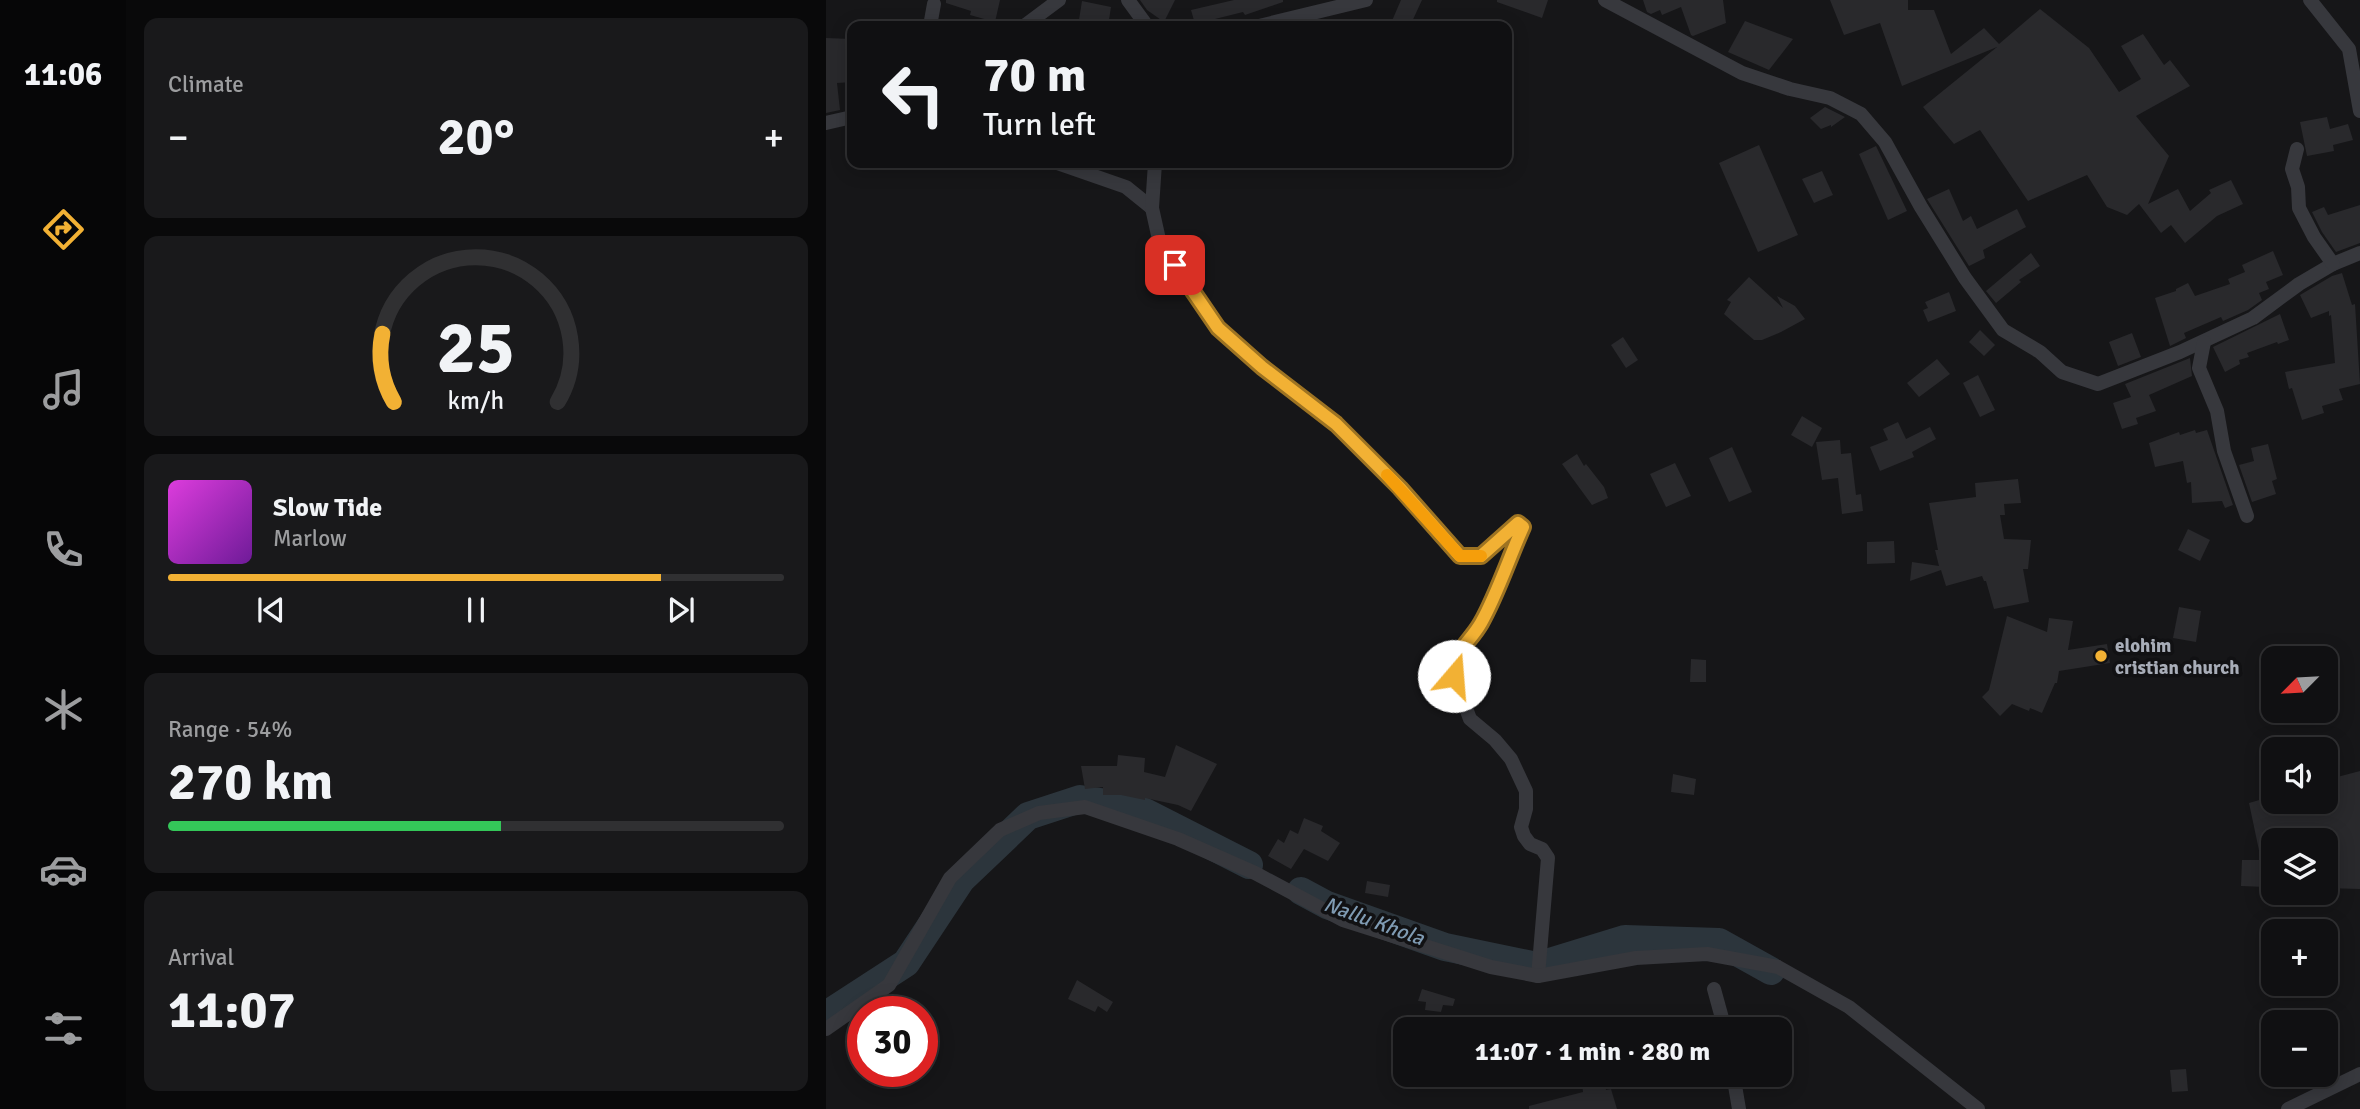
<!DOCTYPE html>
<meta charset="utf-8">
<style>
:root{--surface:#101012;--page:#19191b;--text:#f1f3f6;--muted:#9c9d9f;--line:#303032;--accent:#f2b134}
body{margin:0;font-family:Signika,sans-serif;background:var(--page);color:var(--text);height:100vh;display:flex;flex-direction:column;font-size:26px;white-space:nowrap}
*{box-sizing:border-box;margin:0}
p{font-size:23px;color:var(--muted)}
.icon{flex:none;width:38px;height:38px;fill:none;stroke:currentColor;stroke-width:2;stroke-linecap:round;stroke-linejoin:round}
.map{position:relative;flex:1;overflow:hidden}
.details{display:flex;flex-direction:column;gap:18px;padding:18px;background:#09090a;width:700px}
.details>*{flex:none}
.hud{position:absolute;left:21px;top:21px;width:665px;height:147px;border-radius:14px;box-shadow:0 4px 18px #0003,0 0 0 2px var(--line);background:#101012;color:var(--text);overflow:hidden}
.needle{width:46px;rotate:246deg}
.tools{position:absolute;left:1435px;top:646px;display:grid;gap:14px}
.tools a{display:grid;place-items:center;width:77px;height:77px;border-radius:14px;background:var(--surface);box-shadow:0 4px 18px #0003,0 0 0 2px var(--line);font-size:35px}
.speed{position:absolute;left:21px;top:996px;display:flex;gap:14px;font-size:35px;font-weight:700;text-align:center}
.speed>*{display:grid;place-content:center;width:91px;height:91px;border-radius:50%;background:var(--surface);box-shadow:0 4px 18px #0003,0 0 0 2px var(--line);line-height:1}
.speed .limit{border:10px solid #d22;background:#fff;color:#111}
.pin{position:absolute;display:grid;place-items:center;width:60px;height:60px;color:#fff;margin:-30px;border-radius:14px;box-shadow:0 4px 10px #0006}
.me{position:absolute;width:77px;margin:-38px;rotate:18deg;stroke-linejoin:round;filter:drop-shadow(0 0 5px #0008)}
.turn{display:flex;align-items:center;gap:24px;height:147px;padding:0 21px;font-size:32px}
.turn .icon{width:91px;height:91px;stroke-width:2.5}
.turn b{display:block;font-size:49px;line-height:60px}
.big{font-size:52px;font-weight:700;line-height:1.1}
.details .widget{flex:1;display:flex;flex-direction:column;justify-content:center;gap:10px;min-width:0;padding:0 24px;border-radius:14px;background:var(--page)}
.details .dial{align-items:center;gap:0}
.dial svg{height:182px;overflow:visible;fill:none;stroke:var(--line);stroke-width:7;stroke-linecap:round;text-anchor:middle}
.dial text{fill:var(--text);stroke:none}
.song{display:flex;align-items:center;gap:21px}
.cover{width:84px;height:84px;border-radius:10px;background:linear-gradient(135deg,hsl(300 70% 55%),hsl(280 70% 35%))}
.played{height:7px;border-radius:4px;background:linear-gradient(90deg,var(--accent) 80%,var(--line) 80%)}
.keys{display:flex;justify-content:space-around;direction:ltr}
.heat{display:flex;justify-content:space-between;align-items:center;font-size:38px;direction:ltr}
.charge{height:10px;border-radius:5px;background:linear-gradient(90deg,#34c759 54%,var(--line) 0)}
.trip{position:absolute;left:567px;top:1017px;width:399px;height:70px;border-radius:14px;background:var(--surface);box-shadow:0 4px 18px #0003,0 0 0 2px var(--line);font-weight:700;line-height:70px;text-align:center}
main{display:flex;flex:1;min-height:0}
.dock{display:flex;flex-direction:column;width:126px;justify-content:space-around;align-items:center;background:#060607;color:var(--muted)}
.dock .icon{width:49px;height:49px}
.dock .selected{color:var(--accent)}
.dock b{font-size:32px;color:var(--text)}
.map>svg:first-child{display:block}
</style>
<main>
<nav class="dock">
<b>11:06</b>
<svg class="icon selected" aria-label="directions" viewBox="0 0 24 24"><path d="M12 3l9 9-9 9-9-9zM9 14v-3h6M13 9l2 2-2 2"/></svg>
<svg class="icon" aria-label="music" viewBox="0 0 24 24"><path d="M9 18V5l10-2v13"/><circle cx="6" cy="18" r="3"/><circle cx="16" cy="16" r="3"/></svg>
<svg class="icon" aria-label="phone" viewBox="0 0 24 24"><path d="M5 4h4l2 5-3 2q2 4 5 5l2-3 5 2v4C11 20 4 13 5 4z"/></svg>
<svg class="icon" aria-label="climate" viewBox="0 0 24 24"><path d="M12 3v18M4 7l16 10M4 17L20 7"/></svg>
<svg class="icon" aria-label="car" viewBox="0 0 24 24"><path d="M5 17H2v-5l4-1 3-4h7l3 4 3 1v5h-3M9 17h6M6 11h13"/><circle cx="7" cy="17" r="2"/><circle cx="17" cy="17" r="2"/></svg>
<svg class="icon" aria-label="filters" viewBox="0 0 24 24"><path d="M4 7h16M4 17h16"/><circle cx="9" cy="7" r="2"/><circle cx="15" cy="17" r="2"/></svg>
</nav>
<section class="details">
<div class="widget"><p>Climate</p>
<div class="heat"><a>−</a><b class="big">20°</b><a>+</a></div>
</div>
<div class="widget dial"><svg viewBox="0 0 100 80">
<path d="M14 69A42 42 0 1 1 86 69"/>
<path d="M14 69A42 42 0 0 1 9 39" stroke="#f2b134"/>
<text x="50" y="56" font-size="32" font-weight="700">25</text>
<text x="50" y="72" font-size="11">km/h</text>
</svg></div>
<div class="widget">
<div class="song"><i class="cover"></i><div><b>Slow Tide</b><p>Marlow</p></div></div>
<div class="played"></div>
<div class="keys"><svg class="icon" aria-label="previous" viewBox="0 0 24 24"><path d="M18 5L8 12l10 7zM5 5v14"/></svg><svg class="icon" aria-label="pause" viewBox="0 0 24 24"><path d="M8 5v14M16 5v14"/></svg><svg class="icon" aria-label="next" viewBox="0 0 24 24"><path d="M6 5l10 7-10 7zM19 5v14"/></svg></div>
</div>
<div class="widget"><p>Range · 54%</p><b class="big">270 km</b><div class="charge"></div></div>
<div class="widget"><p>Arrival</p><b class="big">11:07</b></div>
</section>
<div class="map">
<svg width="1534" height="1109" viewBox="0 0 1534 1109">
<rect width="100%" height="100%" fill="#161618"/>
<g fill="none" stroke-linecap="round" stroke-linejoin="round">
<g stroke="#2c353c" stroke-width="28">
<path d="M475,891L501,905L619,947L711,966L799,939L893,942L945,971"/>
<path d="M0,1015L80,963L135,880L202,816L254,799L309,807L423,865"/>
</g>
</g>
<g fill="#29292c">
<path d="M120,0H174L169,22L144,15L145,11L120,3Z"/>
<path d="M314,0H349L338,22L321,10Z"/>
<path d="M408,0H457V2L419,15L417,12L369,24L365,10Z"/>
<path d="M575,0H596L584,26H572L565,23Z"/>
<path d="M671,0H722L716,18L671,2Z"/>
<path d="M817,0H897L900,23L867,36L865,35L855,7L836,15L834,10L825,14L821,12Z"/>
<path d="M1004,0H1082V10H1108L1125,54L1158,28L1173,44L1214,9L1263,48L1293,92L1315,79L1295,46L1317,34L1338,65L1344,60L1364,86L1310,116L1343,156L1322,204L1352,189L1364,211L1385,193L1383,190L1405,180L1417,204L1391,216L1359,243L1345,225L1335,233L1313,204L1301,215L1281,207L1261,175L1202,201L1154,130L1128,144L1097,107L1171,47L1076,86L1054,23L1018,35Z"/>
<path d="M256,1L285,7L282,26H252Z"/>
<path d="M919,21L967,39L943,70L902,52Z"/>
<path d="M0,38L25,39L26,82L11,83L14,110L0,113Z"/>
<path d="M999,107L1019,117L1005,127V125L995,129L984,118Z"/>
<path d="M1501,117L1504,129L1522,124L1527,140L1507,145L1508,151L1481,156L1474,122Z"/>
<path d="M933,145L972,235L932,252L893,163Z"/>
<path d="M1050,146L1081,211L1062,220L1033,154Z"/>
<path d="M996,171L1007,195L988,203L976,179Z"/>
<path d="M1123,189L1137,221L1145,216L1151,229L1191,209L1200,227L1157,250L1159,258L1143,266L1101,199Z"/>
<path d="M1534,205V243L1510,252L1496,232L1486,212L1498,207L1502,215Z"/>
<path d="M1447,251L1457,275L1440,282L1443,289L1433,293L1436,300L1422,310L1397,321L1395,317L1358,333L1360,338L1344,346L1329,298L1350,291V289L1362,283L1369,296L1404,284L1402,279L1419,272L1416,265Z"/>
<path d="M1205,253L1214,266L1193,280L1195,282L1170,303L1160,291Z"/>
<path d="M1516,273L1526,305L1529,304L1534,384L1513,389L1517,400L1496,406L1498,413L1476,420L1466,388L1463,389L1459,372L1509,363L1505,315L1503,316V311L1485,318L1474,295L1506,276Z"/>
<path d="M923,277L957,308L951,296L969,306L979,319L955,332L936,340H928L898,314L905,302L901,300Z"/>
<path d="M1123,292L1130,311L1102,322L1097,310L1102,308L1099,302Z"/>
<path d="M1454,314L1463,340L1452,344L1451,342L1421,353L1423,357L1413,360L1414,364L1399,372L1387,347Z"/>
<path d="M1154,330L1169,345L1158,356L1143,342Z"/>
<path d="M1306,333L1315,357L1292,366L1283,342Z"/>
<path d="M797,337L812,360L800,368L785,345Z"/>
<path d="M1364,358L1366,376L1323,395L1330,411L1310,418L1312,424L1296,429L1287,403L1305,397L1299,384Z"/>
<path d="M1111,359L1124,374L1093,397L1081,383Z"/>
<path d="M1152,375L1169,410L1154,417L1137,383Z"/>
<path d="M976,416L996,428L986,447L965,435Z"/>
<path d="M1072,422L1080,439L1104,427L1110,439L1086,452L1088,457L1054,471L1044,447L1062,440L1057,429Z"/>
<path d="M1369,430L1370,433L1381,430L1407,505L1399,508L1396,501L1366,503L1365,482L1361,483L1357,461L1329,467L1323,443L1353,432L1354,435Z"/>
<path d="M1014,440L1015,454L1025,453L1030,495L1035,494L1037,511L1016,514L1012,478L996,480L990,442Z"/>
<path d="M1442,444L1451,479L1446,481L1450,494L1426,502L1413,465L1428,461L1425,448Z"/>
<path d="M906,447L926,492L903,502L883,458Z"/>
<path d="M751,454L758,466L760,464L778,487L782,498L766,505L736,464Z"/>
<path d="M849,463L865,496L840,507L824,474Z"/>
<path d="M1192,479L1195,503L1178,504L1179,515H1174L1178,539L1205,540L1202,569H1197L1203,602L1168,609L1160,581H1158L1156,576L1120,586L1115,570L1084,581L1086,562L1113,566L1109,550H1112L1103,503L1150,497L1149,483Z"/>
<path d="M1362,529L1384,540L1374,561L1352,550Z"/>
<path d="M1068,541L1069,563L1041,564V542Z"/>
<path d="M1353,607L1375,611L1370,642L1347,638Z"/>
<path d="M1181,616L1221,632L1223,618L1247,621L1242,650L1281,644L1284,663L1233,671L1231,683H1229L1216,713L1204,708L1203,711L1186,704L1174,716L1156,697L1163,690Z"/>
<path d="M865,659L880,660V682H864Z"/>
<path d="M350,745L391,764L365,811L352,805L319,798V800L295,795H277V787L259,789L255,766H291L292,755L319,758L318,772L339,777Z"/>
<path d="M1534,771V889L1500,888V840H1447V889L1440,890V887L1415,886L1416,860H1435L1423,803L1447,796V802H1500V780Z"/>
<path d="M847,774L870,779L868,795L845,792Z"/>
<path d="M478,818L497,826L495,831L514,843L502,861L478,849L465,869L442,856L452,839L458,843L464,830L472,834Z"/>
<path d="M541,881L564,885L562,897L539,893Z"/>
<path d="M251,980L287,1002L281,1012L272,1006L269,1012L242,999Z"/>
<path d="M596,989L629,999L627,1006L617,1005L615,1012L599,1010L600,1002L592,1001Z"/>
<path d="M1360,1069L1362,1091L1346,1092L1344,1070Z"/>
<path d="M755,1074H778L780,1090L785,1089L791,1109H703V1106L757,1092Z"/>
</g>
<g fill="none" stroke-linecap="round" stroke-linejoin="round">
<g stroke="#37383d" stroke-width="14">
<path d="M302,0L321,26"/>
<path d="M779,0L916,73L964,89L1004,98L1035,114L1059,142L1095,207L1139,278L1177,330L1214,352L1236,372L1272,384L1354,352L1427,318L1473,284L1507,264L1534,253"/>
<path d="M1484,0L1523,49L1534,111"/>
<path d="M104,26L108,4"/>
<path d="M198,26L233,0"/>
<path d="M433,26L540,0"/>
<path d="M0,123L26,117"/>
<path d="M1471,149L1466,169L1472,187L1473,208L1488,237L1507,264"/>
<path d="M231,163L300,187L326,208"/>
<path d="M329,163L326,208L334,244L392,328L436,367L510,424L574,488L634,556H655L692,523L697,527L654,624L634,649L628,662V676L644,719L669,740L685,759L700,791V809L695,827L698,836L704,844L716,849L722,858L712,976"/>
<path d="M1378,342L1373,368L1391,411L1398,451L1421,516"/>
<path d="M888,989L899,1029"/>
<path d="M0,1029L63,985L124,878L174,830L213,813L259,807L352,839L429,873L517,920L665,967L712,976L810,958L881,954L952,967L1023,1007L1152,1109"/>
<path d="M907,1074L913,1109"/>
<path d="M1462,1109L1534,1074"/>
</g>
</g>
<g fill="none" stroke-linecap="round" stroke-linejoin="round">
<defs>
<path id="route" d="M349,265L392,328L436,367L510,424L574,488L634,556H655L692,523L697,527C683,558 671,595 655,623C643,644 628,649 628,676"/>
</defs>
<use href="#route" stroke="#9d7322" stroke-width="18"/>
<use href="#route" stroke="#f2b134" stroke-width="12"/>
<path stroke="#f59e0b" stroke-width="12" d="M561,475L634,556H655"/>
</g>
<circle fill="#f2b134" stroke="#111113" stroke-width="2.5" cx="1275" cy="656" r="7"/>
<g text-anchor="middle" stroke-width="7" stroke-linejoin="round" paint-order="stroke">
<g font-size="19" font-weight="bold" fill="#a8adb8" stroke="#111113" text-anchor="start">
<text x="1289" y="652">elohim<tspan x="1289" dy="22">cristian church</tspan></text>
</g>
<g font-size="21" font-style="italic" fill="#7f9bb3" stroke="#111113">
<text transform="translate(548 921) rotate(20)" y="7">Nallu Khola</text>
</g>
</g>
</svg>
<div class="tools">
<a><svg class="needle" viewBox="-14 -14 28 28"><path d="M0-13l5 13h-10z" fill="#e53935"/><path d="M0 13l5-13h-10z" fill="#9c9d9f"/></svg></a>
<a><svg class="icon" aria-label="sound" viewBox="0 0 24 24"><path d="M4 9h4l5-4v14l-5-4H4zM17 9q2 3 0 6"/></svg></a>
<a><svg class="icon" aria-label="layers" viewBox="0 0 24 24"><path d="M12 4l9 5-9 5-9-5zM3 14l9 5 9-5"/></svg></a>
<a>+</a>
<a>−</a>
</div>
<div class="speed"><div class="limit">30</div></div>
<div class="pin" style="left:349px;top:265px;background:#d93025"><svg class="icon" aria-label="arrive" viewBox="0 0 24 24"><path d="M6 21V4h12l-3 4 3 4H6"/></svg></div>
<svg class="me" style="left:628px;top:676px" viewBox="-20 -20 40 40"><circle r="19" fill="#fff"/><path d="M0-13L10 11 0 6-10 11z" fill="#f2b134"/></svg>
<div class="trip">11:07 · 1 min · 280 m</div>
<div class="hud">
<div class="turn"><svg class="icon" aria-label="left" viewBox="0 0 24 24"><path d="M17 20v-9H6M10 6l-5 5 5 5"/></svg><div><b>70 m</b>Turn left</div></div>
</div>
</div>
</main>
